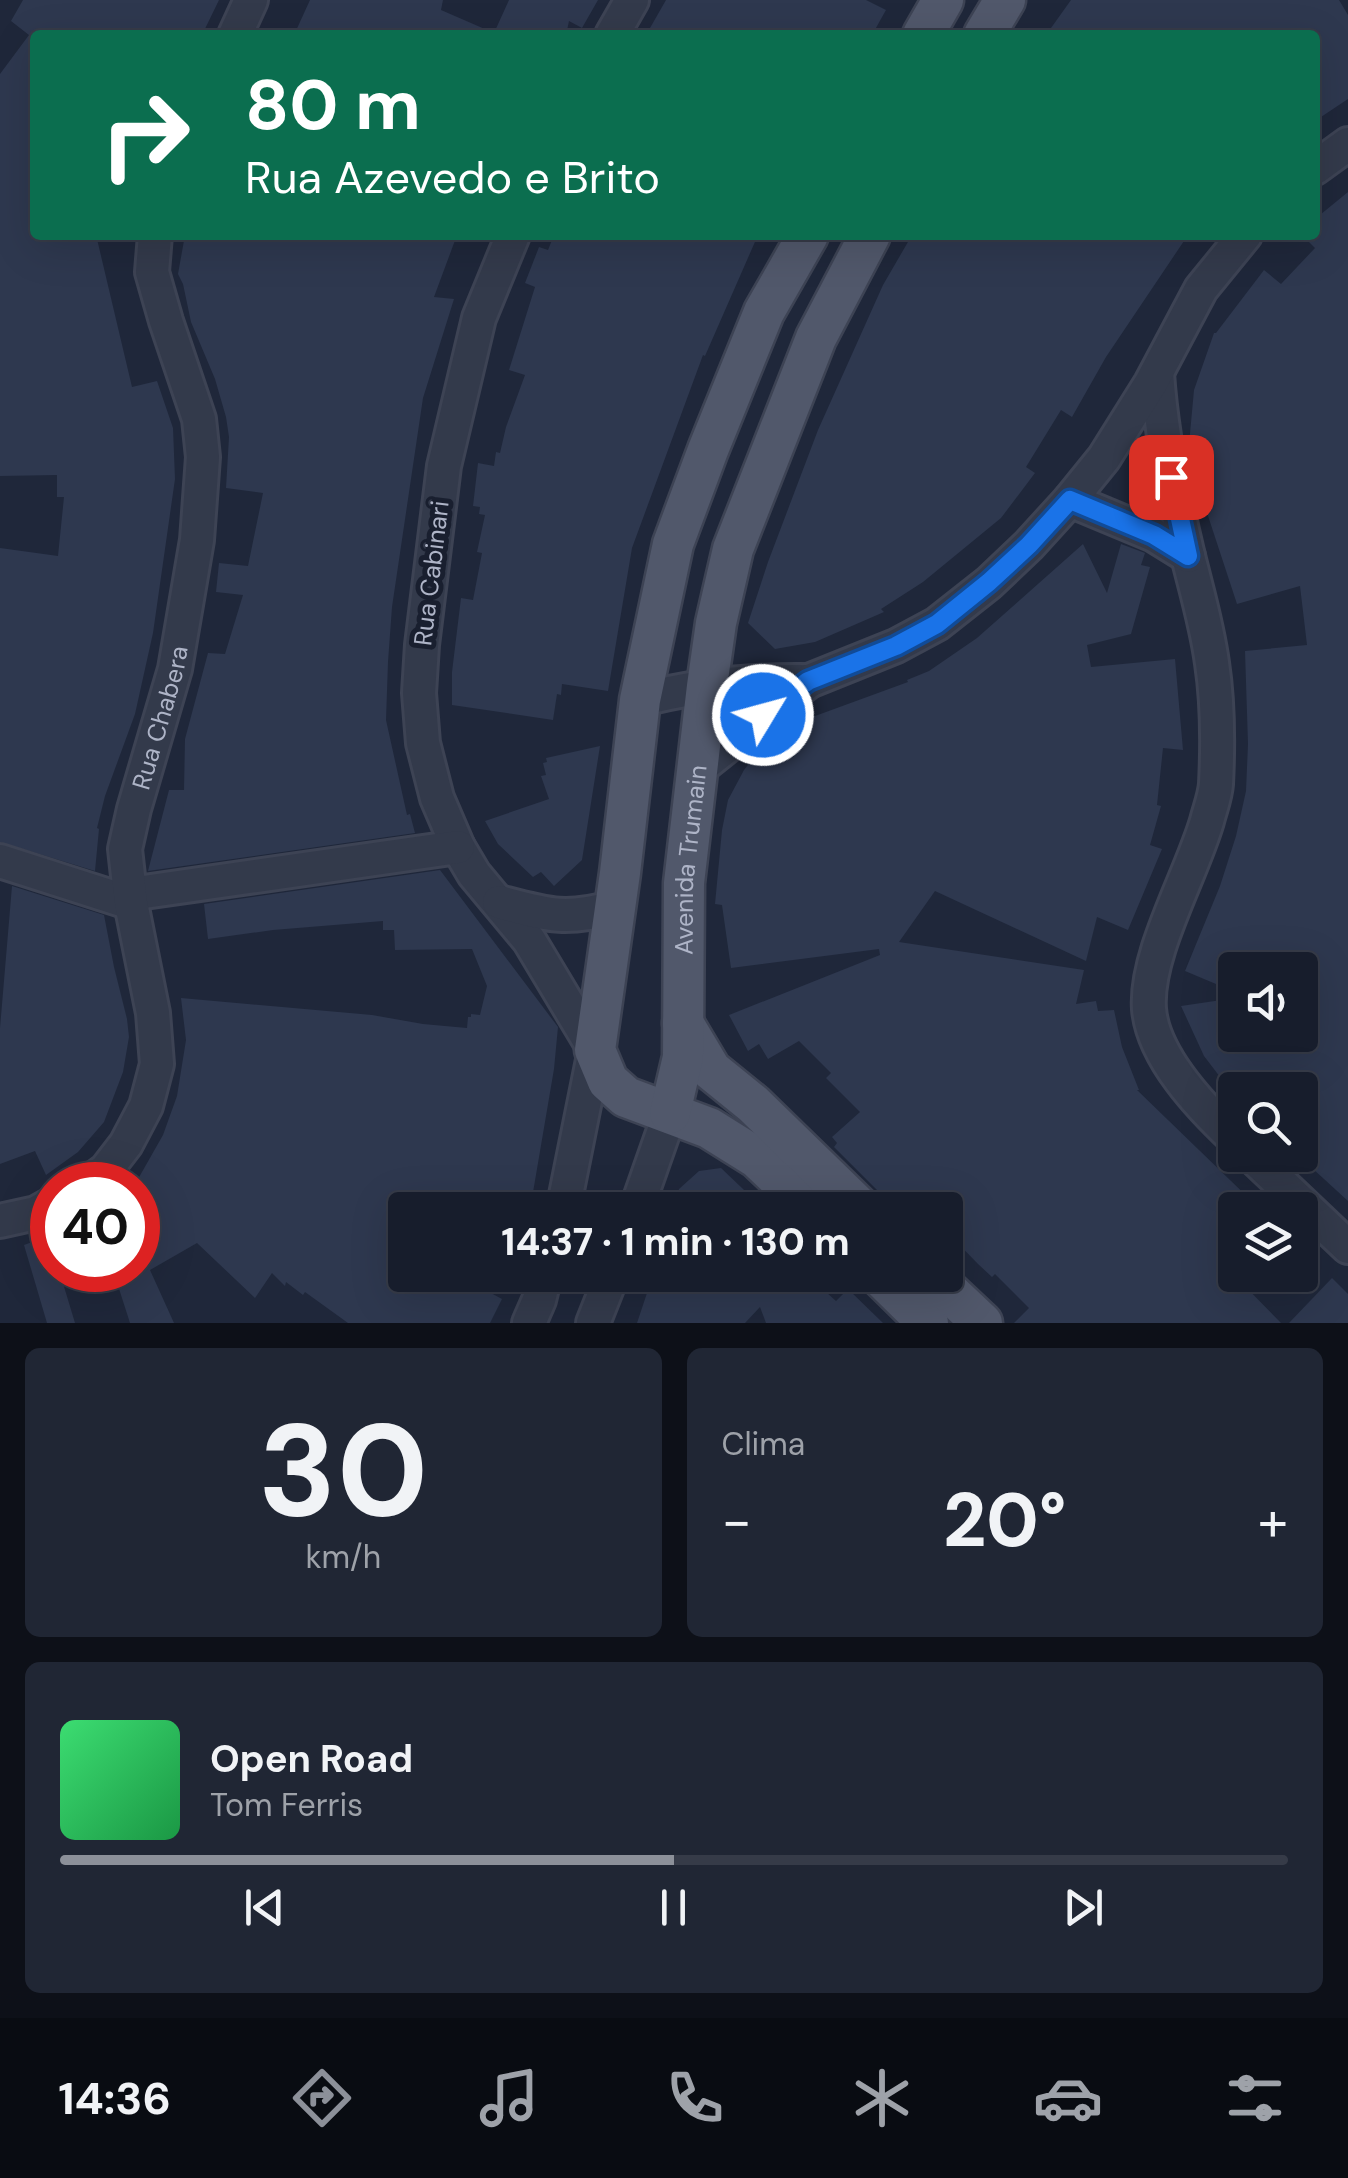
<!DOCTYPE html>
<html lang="pt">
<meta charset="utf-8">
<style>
:root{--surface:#171d2c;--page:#202634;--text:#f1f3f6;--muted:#9ea2a9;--line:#363b48;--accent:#8c9099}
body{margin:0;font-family:"DM Sans",sans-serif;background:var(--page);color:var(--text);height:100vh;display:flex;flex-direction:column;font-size:38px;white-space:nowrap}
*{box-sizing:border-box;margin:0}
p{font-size:32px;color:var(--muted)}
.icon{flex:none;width:55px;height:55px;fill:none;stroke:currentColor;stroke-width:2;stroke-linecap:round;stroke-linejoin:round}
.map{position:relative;height:1323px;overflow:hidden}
.panel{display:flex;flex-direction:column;gap:25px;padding:25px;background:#0d1018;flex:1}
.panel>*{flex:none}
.guide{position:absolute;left:30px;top:30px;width:1290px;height:210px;border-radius:10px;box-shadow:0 10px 40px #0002,0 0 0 2px var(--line);background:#0b6e4f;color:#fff;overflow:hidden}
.buttons{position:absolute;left:1218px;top:952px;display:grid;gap:20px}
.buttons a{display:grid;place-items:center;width:100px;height:100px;border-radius:10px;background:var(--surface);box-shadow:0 10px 40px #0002,0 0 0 2px var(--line);font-size:50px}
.speed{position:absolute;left:30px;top:1162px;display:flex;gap:20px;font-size:50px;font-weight:700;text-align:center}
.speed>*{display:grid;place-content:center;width:130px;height:130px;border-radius:50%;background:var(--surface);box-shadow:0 10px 40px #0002,0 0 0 2px var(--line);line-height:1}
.speed .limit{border:15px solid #d22;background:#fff;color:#111}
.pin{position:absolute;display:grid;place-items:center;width:85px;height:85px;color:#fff;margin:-42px;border-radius:20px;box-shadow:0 5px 15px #0006}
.me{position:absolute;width:110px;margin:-55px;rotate:53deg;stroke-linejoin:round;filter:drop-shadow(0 0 8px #0008)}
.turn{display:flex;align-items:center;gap:35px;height:210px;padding:0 50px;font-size:45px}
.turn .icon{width:130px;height:130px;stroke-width:2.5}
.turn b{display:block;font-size:70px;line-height:85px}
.big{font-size:75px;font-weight:800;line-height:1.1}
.panel .tile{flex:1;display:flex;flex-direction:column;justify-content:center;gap:15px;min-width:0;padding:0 35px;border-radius:15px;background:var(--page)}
.panel .dial{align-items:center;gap:0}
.dial b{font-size:130px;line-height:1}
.song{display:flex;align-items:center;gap:30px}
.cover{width:120px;height:120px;border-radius:15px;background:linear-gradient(135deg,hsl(140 70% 55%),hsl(140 70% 35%))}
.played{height:10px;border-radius:5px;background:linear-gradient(90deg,var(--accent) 50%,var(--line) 50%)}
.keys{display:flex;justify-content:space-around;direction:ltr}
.heat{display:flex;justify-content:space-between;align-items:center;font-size:55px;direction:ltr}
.panel .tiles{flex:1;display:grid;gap:25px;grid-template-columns:1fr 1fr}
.tile:last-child{grid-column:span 2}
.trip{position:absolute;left:388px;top:1192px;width:575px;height:100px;border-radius:10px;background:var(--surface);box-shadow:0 10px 40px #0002,0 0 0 2px var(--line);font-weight:800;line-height:100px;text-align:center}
.menu{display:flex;height:160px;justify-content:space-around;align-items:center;background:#090c12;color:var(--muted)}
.menu .icon{width:70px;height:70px}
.menu .active{color:var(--accent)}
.menu b{font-size:45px;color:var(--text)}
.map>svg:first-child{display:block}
</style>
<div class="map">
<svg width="1348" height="1323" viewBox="0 0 1348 1323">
<rect width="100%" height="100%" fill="#1f273a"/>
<g fill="#2e384f">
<path d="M23,0H219L202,35H35V235L97,239L132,387L157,381L173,428L175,479L153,633L135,714L105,796L97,828L99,829L95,871L0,842V548L58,556L64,497H57V475L0,476V74L29,35L11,21Z"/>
<path d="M310,0H443L441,10L494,33L509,0H598L582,28L569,21L566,35H294Z"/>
<path d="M666,0H866L886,10L872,35H646Z"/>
<path d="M1071,0H1339L1348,15V99L1315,121V35H1046Z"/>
<path d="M1348,192V1201L1300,1157V1090H1230L1204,1056L1181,1006L1235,998V1035H1300V970H1235V992L1185,971L1220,886L1236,836L1246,791L1248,744L1245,651L1307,645L1300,586L1237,604L1188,455L1194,390L1214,333H1216L1264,270L1281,284L1315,248L1302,235H1315V219Z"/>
<path d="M185,235H457L434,297L454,299L423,398L392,607L388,662L386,720L407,815L410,814L415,833L148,871L169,790H184L185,739L208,653L225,654L243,595L216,592L219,563L248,566L263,493L226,488L229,437L226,417L215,379L191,322L183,284L178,274Z"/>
<path d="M554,235H758L705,356L703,355L632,548L608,691L562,684L561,695L557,694L553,720L452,705V672L461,598L473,600L482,553L477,552L485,515L479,514L480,507L473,506L478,463L494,466L496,452L500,453L506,427L525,375L509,370L535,287L525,283L539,247L548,250Z"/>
<path d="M912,235H1188L1106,357L1072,417L1061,410L1026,467L1035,473L1001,518L923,582L881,609L884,612L815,642L775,649L748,623L768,562L818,430L883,285Z"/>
<path d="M1083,544L1107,593L1121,544L1145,553L1141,565L1150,567L1131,634L1087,645L1091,667L1175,659L1183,750L1163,748L1157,805L1161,806L1150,845L1162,849L1128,930L1097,917L1086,961L935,891L899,942L1084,970L1076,1004L1096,1001L1098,1011L1114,1010L1122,1047L1139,1090H1137L1261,1210H1235V1276L1281,1323H1014L1029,1308L995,1274L992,1277L978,1264L945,1230V1210H897L834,1147L837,1143L832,1137L860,1112L826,1078L831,1073L799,1041L768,1059L759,1044L748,1051L729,1015L880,955L879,949L731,968L722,905L715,904L722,830L728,800L744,770L767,740L785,727L908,682L907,680L929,671L977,638Z"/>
<path d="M600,746L582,860L554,886L541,872L533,877L498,844L485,821L549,799L541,776L546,775L543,763L547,762L546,758Z"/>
<path d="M440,870L558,1027L554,1069L530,1210H405V1275H497L489,1292L502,1299L490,1323H348L305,1292L303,1295L286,1282L285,1286L272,1273L255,1298L197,1243L150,1270L174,1323H130L113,1270H138V1179L163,1135L177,1096L186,1040L181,998L372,1015L423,1024L467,1028L468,1017H471V1014L480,1015L487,986L472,949L395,950L394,930H383V921L273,930L208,939L204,904Z"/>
<path d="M12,886L104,915L114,967L127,1019L129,1037L123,1072L104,1122L78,1152L46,1175L35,1151L0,1164V1028Z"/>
<path d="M721,1168L765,1210H673L679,1189L699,1171Z"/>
<path d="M48,1236L52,1250V1270H59L75,1323H47L24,1245Z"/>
<path d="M653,1275H807L836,1301L848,1289L883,1323H766L760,1307L745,1323H637Z"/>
<path d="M1332,1278L1348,1294V1323H1289Z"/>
</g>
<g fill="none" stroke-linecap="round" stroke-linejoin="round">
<defs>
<g id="minor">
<path d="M235,35L251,0"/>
<path d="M612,35L632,0"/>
<path d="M1315,168L1348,144"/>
<path d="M513,235L479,318L444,466L422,645L419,693L423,743L437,798L458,847L474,874L529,940L595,1050L563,1210"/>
<path d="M1157,373C1161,434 1173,493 1187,552C1196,589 1207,625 1212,663C1218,703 1218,744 1216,784C1215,797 1210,809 1207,821C1191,876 1145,954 1149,1009C1153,1057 1201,1107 1235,1139"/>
<path d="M1070,500L1154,535L1188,556"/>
<path d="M640,700C696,685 751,680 809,681"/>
<path d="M697,770L809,681L896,646L937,624L989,583L1029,545L1070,500L1104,458L1151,383L1201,289L1245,235"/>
<path d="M0,861L131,903"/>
<path d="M130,894L458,847"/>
<path d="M499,902C548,915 565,921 615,907"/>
<path d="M1251,1155L1348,1247"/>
<path id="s1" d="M86,1185L106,1170L126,1144L146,1106L157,1064L153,1013L131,903L125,849L134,809L175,669L197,540L203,457L199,419L166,321L152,272L155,235"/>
<path d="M636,1210L670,1113"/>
<path d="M0,1221L36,1213L52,1204"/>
<path d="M529,1323L539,1300L545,1275"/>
<path d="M593,1323L612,1275"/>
</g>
<g id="major">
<path d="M923,35L943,0"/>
<path d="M984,35L1005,0"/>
<path d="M808,235L764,312L708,450L673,544L640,700L620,873L595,1050L608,1081L626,1097L709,1128L757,1158L812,1210"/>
<path d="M683,1023L711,1070L753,1104L862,1210"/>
<path id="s2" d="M670,1113L683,1057L684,883L707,686L716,623L733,549L816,338L870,235"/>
<path d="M879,1275L928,1323"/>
<path d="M931,1275L982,1323"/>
</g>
</defs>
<use href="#minor" stroke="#3d4354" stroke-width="38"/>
<use href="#major" stroke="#3d4354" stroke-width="45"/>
<use href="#minor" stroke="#333a4b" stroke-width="32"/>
<use href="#major" stroke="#51586b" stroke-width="40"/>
</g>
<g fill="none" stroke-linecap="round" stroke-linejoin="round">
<defs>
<path id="route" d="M763,715L808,681L896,646L937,624L989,582L1029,545L1070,500L1154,535L1188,556L1171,477"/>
</defs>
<use href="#route" stroke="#114b97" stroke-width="25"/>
<use href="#route" stroke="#1a73e8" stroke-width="18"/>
</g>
<g text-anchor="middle" stroke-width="10" stroke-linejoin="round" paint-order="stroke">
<g font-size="25" fill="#aeb4c7" stroke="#191f2f">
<text transform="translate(431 573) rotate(-83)" y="9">Rua Cabinari</text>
<text dy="9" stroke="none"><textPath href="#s1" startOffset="498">Rua Chabera</textPath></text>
<text dy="9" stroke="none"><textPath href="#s2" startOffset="255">Avenida Trumain</textPath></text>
</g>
</g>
</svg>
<div class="buttons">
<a><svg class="icon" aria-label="sound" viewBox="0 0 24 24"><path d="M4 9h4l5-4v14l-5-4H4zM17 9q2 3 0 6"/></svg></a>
<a><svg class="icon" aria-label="search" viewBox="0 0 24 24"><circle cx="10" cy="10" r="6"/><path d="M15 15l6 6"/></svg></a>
<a><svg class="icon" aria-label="layers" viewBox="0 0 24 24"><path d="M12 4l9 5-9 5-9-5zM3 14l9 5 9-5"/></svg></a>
</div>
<div class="speed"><div class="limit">40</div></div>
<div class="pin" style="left:1171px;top:477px;background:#d93025"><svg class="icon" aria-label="arrive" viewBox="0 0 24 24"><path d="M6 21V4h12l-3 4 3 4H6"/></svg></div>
<svg class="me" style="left:763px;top:715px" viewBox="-20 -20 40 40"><circle r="17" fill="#1a73e8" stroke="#fff" stroke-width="3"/><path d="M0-11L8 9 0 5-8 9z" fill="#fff"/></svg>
<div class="trip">14:37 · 1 min · 130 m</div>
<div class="guide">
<div class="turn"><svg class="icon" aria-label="right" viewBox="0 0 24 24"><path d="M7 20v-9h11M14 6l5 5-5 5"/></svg><div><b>80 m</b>Rua Azevedo e Brito</div></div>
</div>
</div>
<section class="panel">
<div class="tiles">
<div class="tile dial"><b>30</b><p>km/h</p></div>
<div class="tile"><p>Clima</p>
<div class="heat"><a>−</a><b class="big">20°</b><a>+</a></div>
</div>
<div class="tile">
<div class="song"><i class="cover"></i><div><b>Open Road</b><p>Tom Ferris</p></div></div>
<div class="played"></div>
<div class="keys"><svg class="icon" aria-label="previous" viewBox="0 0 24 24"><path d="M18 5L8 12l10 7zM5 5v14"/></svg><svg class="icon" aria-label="pause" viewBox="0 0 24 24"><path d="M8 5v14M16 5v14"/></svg><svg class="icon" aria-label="next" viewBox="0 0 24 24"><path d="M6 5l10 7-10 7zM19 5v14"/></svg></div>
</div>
</div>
</section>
<nav class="menu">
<b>14:36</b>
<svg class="icon active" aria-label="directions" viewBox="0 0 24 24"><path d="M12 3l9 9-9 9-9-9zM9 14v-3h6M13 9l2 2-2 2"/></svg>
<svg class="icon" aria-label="music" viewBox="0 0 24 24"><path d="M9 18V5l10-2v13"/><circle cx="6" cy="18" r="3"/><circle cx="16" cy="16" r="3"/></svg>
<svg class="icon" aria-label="phone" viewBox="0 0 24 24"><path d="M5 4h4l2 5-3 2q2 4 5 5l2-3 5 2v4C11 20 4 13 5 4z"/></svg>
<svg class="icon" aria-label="climate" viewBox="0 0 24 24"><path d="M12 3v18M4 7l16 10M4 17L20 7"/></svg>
<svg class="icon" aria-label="car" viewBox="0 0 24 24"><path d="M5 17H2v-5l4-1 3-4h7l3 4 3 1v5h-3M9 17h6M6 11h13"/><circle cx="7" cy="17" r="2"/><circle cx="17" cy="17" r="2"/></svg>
<svg class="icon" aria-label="filters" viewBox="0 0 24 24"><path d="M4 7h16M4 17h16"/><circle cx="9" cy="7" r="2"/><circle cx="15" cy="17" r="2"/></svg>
</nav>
